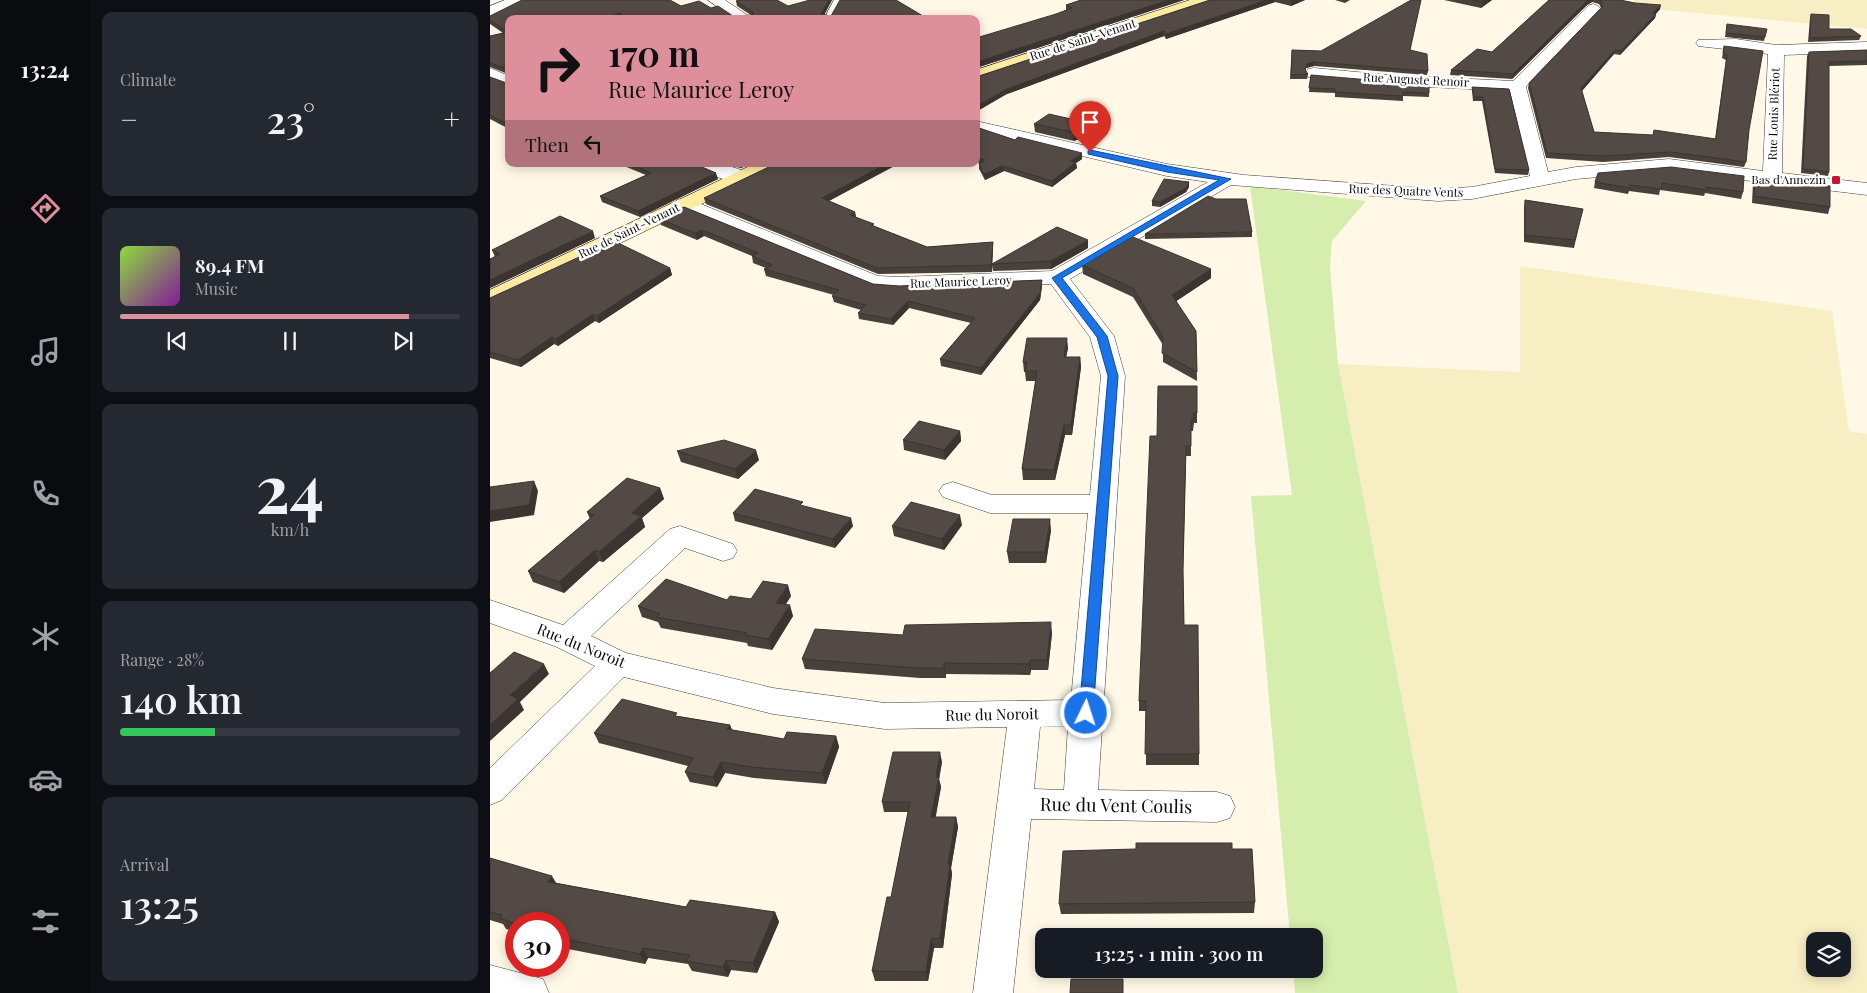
<!DOCTYPE html>
<meta charset="utf-8">
<style>
:root{--surface:#171b24;--page:#242831;--text:#f1f3f6;--muted:#9ea1a6;--line:#363941;--accent:#de8f9c}
body{margin:0;font-family:"Playfair Display",serif;background:var(--page);color:var(--text);height:100vh;display:flex;flex-direction:column;font-size:19px;white-space:nowrap}
*{box-sizing:border-box;margin:0}
p{font-size:16px;color:var(--muted)}
.icon{flex:none;width:28px;height:28px;fill:none;stroke:currentColor;stroke-width:2;stroke-linecap:round;stroke-linejoin:round}
.map{position:relative;flex:1;overflow:hidden}
.side{display:flex;flex-direction:column;gap:12px;padding:12px;background:#0d0f14;width:400px}
.side>*{flex:none}
.hud{position:absolute;left:15px;top:15px;width:475px;height:152px;border-radius:10px;box-shadow:0 2px 12px #0003;background:#de8f9c;color:#111;overflow:hidden}
.fabs{position:absolute;left:1316px;top:932px;display:grid;gap:10px}
.fabs a{display:grid;place-items:center;width:45px;height:45px;border-radius:10px;background:var(--surface);box-shadow:0 2px 12px #0003;font-size:25px}
.speed{position:absolute;left:15px;top:912px;display:flex;gap:10px;font-size:25px;font-weight:700;text-align:center}
.speed>*{display:grid;place-content:center;width:65px;height:65px;border-radius:50%;background:var(--surface);box-shadow:0 2px 12px #0003;line-height:1}
.speed .limit{border:8px solid #d22;background:#fff;color:#111}
.pin{position:absolute;display:grid;place-items:center;width:42px;height:42px;color:#fff;margin:-51px -21px;border-radius:50% 50% 50% 0;rotate:-45deg;box-shadow:0 0 5px #0007}
.pin .icon{rotate:45deg}
.me{position:absolute;width:55px;margin:-28px;rotate:4deg;stroke-linejoin:round;filter:drop-shadow(0 0 4px #0008)}
.turn{display:flex;align-items:center;gap:18px;height:105px;padding:0 20px;font-size:22px}
.turn .icon{width:65px;height:65px;stroke-width:2.5}
.turn b{display:block;font-size:35px;line-height:42px}
.then{display:flex;align-items:center;height:48px;padding:0 20px;background:#0003;gap:10px;font-size:19px}
.big{font-size:38px;font-weight:600;line-height:1.1}
.side .card{flex:1;display:flex;flex-direction:column;justify-content:center;gap:8px;min-width:0;padding:0 18px;border-radius:10px;background:var(--page)}
.side .dial{align-items:center;gap:0}
.dial b{font-size:65px;line-height:1}
.song{display:flex;align-items:center;gap:15px}
.cover{width:60px;height:60px;border-radius:8px;background:linear-gradient(135deg,hsl(90 70% 55%),hsl(290 70% 35%))}
.played{height:5px;border-radius:2px;background:linear-gradient(90deg,var(--accent) 85%,var(--line) 85%)}
.keys{display:flex;justify-content:space-around;direction:ltr}
.heat{display:flex;justify-content:space-between;align-items:center;font-size:28px;direction:ltr}
.charge{height:8px;border-radius:4px;background:linear-gradient(90deg,#34c759 28%,var(--line) 0)}
.trip{position:absolute;left:545px;top:928px;width:288px;height:50px;border-radius:10px;background:var(--surface);box-shadow:0 2px 12px #0003;font-weight:600;line-height:50px;text-align:center}
main{display:flex;flex:1;min-height:0}
.tabs{display:flex;flex-direction:column;width:90px;justify-content:space-around;align-items:center;background:#090b0e;color:var(--muted)}
.tabs .icon{width:35px;height:35px}
.tabs .current{color:var(--accent)}
.tabs b{font-size:22px;color:var(--text)}
.map>svg:first-child{display:block}
</style>
<main>
<nav class="tabs">
<b>13:24</b>
<svg class="icon current" aria-label="directions" viewBox="0 0 24 24"><path d="M12 3l9 9-9 9-9-9zM9 14v-3h6M13 9l2 2-2 2"/></svg>
<svg class="icon" aria-label="music" viewBox="0 0 24 24"><path d="M9 18V5l10-2v13"/><circle cx="6" cy="18" r="3"/><circle cx="16" cy="16" r="3"/></svg>
<svg class="icon" aria-label="phone" viewBox="0 0 24 24"><path d="M5 4h4l2 5-3 2q2 4 5 5l2-3 5 2v4C11 20 4 13 5 4z"/></svg>
<svg class="icon" aria-label="climate" viewBox="0 0 24 24"><path d="M12 3v18M4 7l16 10M4 17L20 7"/></svg>
<svg class="icon" aria-label="car" viewBox="0 0 24 24"><path d="M5 17H2v-5l4-1 3-4h7l3 4 3 1v5h-3M9 17h6M6 11h13"/><circle cx="7" cy="17" r="2"/><circle cx="17" cy="17" r="2"/></svg>
<svg class="icon" aria-label="filters" viewBox="0 0 24 24"><path d="M4 7h16M4 17h16"/><circle cx="9" cy="7" r="2"/><circle cx="15" cy="17" r="2"/></svg>
</nav>
<section class="side">
<div class="card"><p>Climate</p>
<div class="heat"><a>−</a><b class="big">23°</b><a>+</a></div>
</div>
<div class="card">
<div class="song"><i class="cover"></i><div><b>89.4 FM</b><p>Music</p></div></div>
<div class="played"></div>
<div class="keys"><svg class="icon" aria-label="previous" viewBox="0 0 24 24"><path d="M18 5L8 12l10 7zM5 5v14"/></svg><svg class="icon" aria-label="pause" viewBox="0 0 24 24"><path d="M8 5v14M16 5v14"/></svg><svg class="icon" aria-label="next" viewBox="0 0 24 24"><path d="M6 5l10 7-10 7zM19 5v14"/></svg></div>
</div>
<div class="card dial"><b>24</b><p>km/h</p></div>
<div class="card"><p>Range · 28%</p><b class="big">140 km</b><div class="charge"></div></div>
<div class="card"><p>Arrival</p><b class="big">13:25</b></div>
</section>
<div class="map">
<svg width="1377" height="993" viewBox="0 0 1377 993">
<rect width="100%" height="100%" fill="#fff8e7"/>
<g fill="#f8eec4" fill-rule="evenodd">
<path d="M1144,0H1377V29L1142,7Z"/>
<path d="M1030,266L1342,311L1359,431L1377,434V993H968L848,364L1030,372ZM1325,941H1352V969H1325Z"/>
</g>
<path fill="#d5edad" d="M760,186L876,201L842,241L840,267L848,364L968,993H805L803,969H824V936H800L761,496L802,495Z"/>
<g fill="none" stroke-linecap="round" stroke-linejoin="round">
<defs>
<path id="service" d="M344,0H352L342,19H334Z"/>
<g id="minor">
<path d="M15,0H35L33,3L0,16V6Z"/>
<path d="M218,0H235L263,19H244Z"/>
<path d="M1103,4L1108,6L1111,9L1108,12L1036,87L1058,172L1086,167L1179,159L1273,171L1278,54L1208,46L1206,43L1208,40L1246,39L1286,45L1377,42V52L1294,55L1292,173L1377,183V195L1179,171L1086,179L982,199L948,201L741,185L580,279L624,336L635,376L608,790L727,792L740,796L745,807L740,818L727,822L541,819L523,993H483L517,727L395,729L283,714L134,677L12,800L0,805V768L105,666L67,647L0,623V600L73,625L180,529L190,526L243,544L247,551L243,558L233,561L195,548L101,636L136,653L283,688L395,703L581,700L598,513H500L453,497L449,491L453,485L463,482L502,495H600L611,376L600,337L561,284L410,291L384,289L187,208L184,204L187,200L194,198L201,200L388,276L410,277L562,271L718,182L677,176L486,131V121L677,164L754,175L948,189L982,187L1040,176L1020,91L899,85L824,78L818,77L816,73L818,69L824,68L899,75L1023,81L1098,6ZM578,726L574,790L544,789L550,727Z"/>
<path d="M0,68L19,76V88L0,80Z"/>
<path d="M204,164C220,163 251,164 261,178L258,182C242,186 222,174 207,168Z"/>
<path d="M0,965L53,979L59,993H0Z"/>
</g>
<g id="secondary">
<path d="M700,0H722L720,3L486,81V70Z"/>
<path d="M264,164H289L286,168L0,306V290Z"/>
</g>
</defs>
<use href="#service" stroke="#3d3d3d" stroke-width="1"/>
<use href="#minor" stroke="#3d3d3d" stroke-width="1"/>
<use href="#secondary" stroke="#2c2c2c" stroke-width="1"/>
<use href="#service" fill="#fff" fill-rule="evenodd"/>
<use href="#minor" fill="#fff" fill-rule="evenodd"/>
<use href="#secondary" fill="#ffeca2" fill-rule="evenodd"/>
</g>
<g fill="#48403b">
<path d="M342,0L334,15L341,16L438,19H19V129L0,119V77L19,84L18,74L0,67V36L13,33L0,24V16L191,6L221,8L243,16L261,15L247,6L246,1L298,6Z"/>
<path d="M591,0H694L486,68L566,14L576,10V5Z"/>
<path d="M720,0H815L801,6L785,2L676,39L674,36L517,94L486,77Z"/>
<path d="M845,0H860L855,3Z"/>
<path d="M931,0L920,50L938,71L937,75L824,66L816,68L815,71L818,74L817,79H800L802,50L831,51Z"/>
<path d="M954,0H1002L991,8Z"/>
<path d="M1059,0H1130L1170,9L1166,14L1165,18L1130,55L1124,54L1092,91L1104,132L1225,139L1236,60L1232,58L1234,46L1259,130L1256,162L1254,167L1179,157L1113,162L1056,158L1038,88L1039,83L1111,8L1109,4L1102,2L1097,5L1022,79L960,75L961,70L1002,52Z"/>
<path d="M1321,14L1339,29L1371,36L1369,40L1318,42L1320,18Z"/>
<path d="M1237,24L1275,37L1274,41L1235,37Z"/>
<path d="M1377,50V65L1339,66V172L1338,176L1311,173L1317,56L1319,52Z"/>
<path d="M821,75L939,93V97L913,96V101L845,97V93L819,92Z"/>
<path d="M982,87L1019,89L1039,170L1038,175L1005,173L992,101H983L982,91Z"/>
<path d="M544,124H603V133L584,141L545,132Z"/>
<path d="M486,127L525,140L592,159L586,163L587,168L562,187L514,171L495,180L489,169V163L486,162Z"/>
<path d="M129,164H205L228,179L150,217L112,202L110,196L156,175Z"/>
<path d="M232,164H260L251,168Z"/>
<path d="M408,164L339,201L365,212L366,217L384,226L437,247L503,242V248L502,264L598,248L561,269L503,271L502,265V272L388,274L216,204L214,198Z"/>
<path d="M1181,167L1253,192L1251,199L1215,193L1214,196L1170,190L1169,195L1139,191L1138,194L1104,188L1105,182Z"/>
<path d="M1265,177L1340,207L1338,214L1262,203L1263,183Z"/>
<path d="M699,182V187L696,192L670,207L662,206V201Z"/>
<path d="M1035,200L1093,209L1084,248L1034,242V207Z"/>
<path d="M194,207L383,284L409,286L552,280V286L550,300L491,375L451,366L450,359L481,323L419,308L403,325L369,319L368,313L371,310L344,302L342,296L344,295L276,276L274,269L276,268L263,263L262,256L214,236L207,240L171,225L169,219Z"/>
<path d="M762,232V237L655,239V234Z"/>
<path d="M105,238L0,288V259L5,257L2,250Z"/>
<path d="M592,265L721,269V278L686,301L706,331L707,381L673,362V345L643,297L593,274Z"/>
<path d="M180,268L182,275L109,323L105,321L68,346L64,344L31,367L0,358V298Z"/>
<path d="M578,348L576,357H590L591,367L582,435H575L565,480H533L532,469L546,381H536L535,372H534L533,362Z"/>
<path d="M707,386V423H704L703,431H701V456H696L693,574L694,625L709,754V765H656V711H649V701L667,436Z"/>
<path d="M470,431L471,441L455,460L414,450L413,440Z"/>
<path d="M187,451L269,460L248,479L191,462Z"/>
<path d="M170,488L174,499L152,518L155,527L113,562L109,561L74,593L43,582L38,571L100,519L97,512Z"/>
<path d="M243,513L363,526L345,548L245,521Z"/>
<path d="M472,525L454,550L404,536L402,526Z"/>
<path d="M561,530L556,563H519L517,552Z"/>
<path d="M301,596L295,605L303,616L282,650L258,646L257,643L171,628L168,622L152,617L148,606Z"/>
<path d="M562,633L558,670H541L540,675L456,674V678H430L315,669L312,659L413,635Z"/>
<path d="M188,716L240,725L242,730L294,739L346,736L349,747L336,784L264,778L235,773L227,787L200,782L195,772L198,766L109,743L104,733Z"/>
<path d="M452,762L449,779L451,787L445,817H466L468,827L461,868L462,874L453,948H444L438,981H385L382,971L401,897L418,812H394L392,802Z"/>
<path d="M742,849L765,902L764,913L571,914L569,904Z"/>
<path d="M0,858L67,883L196,907L285,912L289,922L267,973L241,970L238,977L202,971L198,964L158,958L155,964L78,949L69,946V924H26V932L16,929L13,924L0,920Z"/>
</g>
<g fill="#3b3430">
<path d="M339,0H342L332,19L331,14Z"/>
<path d="M679,0H694L486,68V62Z"/>
<path d="M777,0H785V2L676,39V34Z"/>
<path d="M804,0H815L801,6V1Z"/>
<path d="M995,0H1002L991,8L992,2Z"/>
<path d="M1098,0H1103L1102,2L1097,5L1022,79L1023,74Z"/>
<path d="M1171,5L1170,9L1162,18L1163,13Z"/>
<path d="M130,13L132,18L131,19H113Z"/>
<path d="M1166,14L1165,18L1130,55L1131,51Z"/>
<path d="M674,31V36L517,94L486,112V106L517,89Z"/>
<path d="M1125,50L1124,54L1090,93L1091,88Z"/>
<path d="M824,62V66L816,68L814,74L815,70L817,64Z"/>
<path d="M603,124V133L584,141L583,132Z"/>
<path d="M592,153V159L586,163L587,168L562,187V181L581,161Z"/>
<path d="M250,164H260L251,168Z"/>
<path d="M396,164H408L333,204L332,198Z"/>
<path d="M513,166L514,171L495,180L494,174Z"/>
<path d="M226,173L228,179L150,217L148,211Z"/>
<path d="M699,182V187L696,192L670,207V202Z"/>
<path d="M365,212L366,218L360,215Z"/>
<path d="M212,230L214,236L207,240L205,233Z"/>
<path d="M103,231L105,238L0,288V280Z"/>
<path d="M598,240V248L561,269V261Z"/>
<path d="M503,242V248L502,272L501,265Z"/>
<path d="M180,268L182,275L109,323L107,316Z"/>
<path d="M721,269V278L682,304V295Z"/>
<path d="M552,280V286L550,300L491,375V368Z"/>
<path d="M418,301L419,308L403,325L401,319Z"/>
<path d="M103,314L105,321L68,346L66,339Z"/>
<path d="M62,337L64,344L31,367L28,360Z"/>
<path d="M577,338L578,348L574,367V357Z"/>
<path d="M590,357L591,367L582,435L581,425Z"/>
<path d="M574,425L575,435L565,480L564,470Z"/>
<path d="M470,431L471,441L455,460L454,450Z"/>
<path d="M266,450L269,460L248,479L245,469Z"/>
<path d="M44,481L48,491L44,515L0,522V511Z"/>
<path d="M170,488L174,499L152,518L155,527L113,562L109,552L142,513Z"/>
<path d="M470,515L472,525L454,550L452,539Z"/>
<path d="M361,518L363,526L345,548L343,539Z"/>
<path d="M560,519L561,530L556,563L555,552Z"/>
<path d="M105,550L109,561L74,593L69,582Z"/>
<path d="M298,585L301,596L290,614L286,603Z"/>
<path d="M300,605L303,616L282,650L278,639Z"/>
<path d="M561,622L562,633L558,670L557,660Z"/>
<path d="M540,660L541,670L540,675L539,664Z"/>
<path d="M454,663L456,674V678L454,668Z"/>
<path d="M54,664L59,674L30,702L34,710L0,741V725L20,695Z"/>
<path d="M240,725L244,735L237,729Z"/>
<path d="M346,736L349,747L336,784L332,773Z"/>
<path d="M450,752L452,762L449,779L451,787L444,827L441,817L446,777Z"/>
<path d="M231,762L235,773L227,787L223,777Z"/>
<path d="M466,817L468,827L461,868L462,874L453,948L450,938L458,864Z"/>
<path d="M62,876L68,886L58,882Z"/>
<path d="M285,912L289,922L267,973L263,963Z"/>
<path d="M441,939L444,948L438,981L436,972Z"/>
<path d="M153,948L158,958L155,964L150,954Z"/>
<path d="M236,960L241,970L238,977L233,967Z"/>
</g>
<g fill="#544a45" stroke="#3b3430">
<path d="M32,0H180L191,6L209,1L221,8L228,6L243,16L263,15V12L246,1L250,0H287L298,6L320,0H339L331,14L341,16L350,0H406L438,19H138L130,13L113,19H19V125L0,115V77L19,84L18,69L0,63V36L18,32L0,20V16Z"/>
<path d="M591,0H679L486,62V38L566,14L582,8L576,5Z"/>
<path d="M720,0H777L676,34L674,31L517,89L486,106V77Z"/>
<path d="M921,0H931L920,50L937,54L938,71L824,62L817,64L815,70L818,74L801,75L802,50L831,51Z"/>
<path d="M982,0H995L992,2Z"/>
<path d="M1059,0H1098L1023,74L961,70L987,49L1002,52Z"/>
<path d="M1110,0H1130L1145,3L1171,5L1163,13L1166,14L1131,51L1125,50L1091,88L1104,132L1163,135L1164,130L1226,139L1237,55L1233,53L1234,46L1273,51L1259,130L1256,162L1181,152L1114,156L1057,153L1039,83L1113,6Z"/>
<path d="M1321,14L1339,15V29H1361L1371,36L1320,38Z"/>
<path d="M1237,24L1277,29L1275,37L1236,33Z"/>
<path d="M1377,50V61L1339,62V172L1313,169L1319,52Z"/>
<path d="M821,75L939,85V93L913,92V96L845,92V89L819,88Z"/>
<path d="M982,87L1019,89L1039,170L1005,169L993,97H984Z"/>
<path d="M559,114L603,124L583,132L544,124Z"/>
<path d="M486,127L525,140L528,137L592,153L581,161L586,162L562,181L513,166L494,174L489,164L495,160L486,157Z"/>
<path d="M141,164H205L226,173L148,211L110,196L161,173Z"/>
<path d="M285,164H396L332,198L365,212L360,215L384,224L381,225L437,247L503,242L501,265L387,268L214,198Z"/>
<path d="M1181,167L1254,176L1253,192L1216,187V190L1172,183L1171,189L1140,185L1139,188L1105,182L1108,173Z"/>
<path d="M1265,177L1340,186V207L1264,196Z"/>
<path d="M674,179L699,182L696,188L670,202L662,201Z"/>
<path d="M718,196L726,199H756L762,232L655,234Z"/>
<path d="M1035,200L1093,209L1085,240L1035,235Z"/>
<path d="M194,207L383,284L409,286L552,280L550,293L491,368L450,359L485,318L418,301L401,319L368,313L376,305L342,296L349,290L274,269L282,265L262,256L268,253L212,230L205,233L169,219Z"/>
<path d="M70,216L103,231L0,280V259L10,254L2,250Z"/>
<path d="M567,227L598,240L561,261L502,264Z"/>
<path d="M643,237L721,269L682,295L706,331L707,372L672,353L673,337L643,288L592,265Z"/>
<path d="M124,241L180,268L107,316L103,314L66,339L62,337L28,360L0,352V298Z"/>
<path d="M537,338H577L574,357H590L581,425H574L564,470L532,469L547,371H535L537,362H533Z"/>
<path d="M668,386H707V413H703L704,420H701V446H696L693,569L694,625H708L709,754H655L656,701H649L660,436H667Z"/>
<path d="M429,421L470,431L454,450L413,440Z"/>
<path d="M234,440L266,450L245,469L187,451Z"/>
<path d="M137,478L170,488L142,513L151,516L109,552L105,550L69,582L38,571L104,515L97,512Z"/>
<path d="M44,481L39,505L0,511V487Z"/>
<path d="M265,489L313,502L310,505L361,518L343,539L243,513Z"/>
<path d="M421,502L470,515L452,539L402,526Z"/>
<path d="M523,519H560L555,552H517Z"/>
<path d="M176,579L237,600L240,596L261,599L273,581L298,585L286,603L300,605L278,639L255,635L257,633L166,617L170,614L148,606Z"/>
<path d="M561,622L557,660H540L539,664L454,663V668H427L312,659L325,629L413,635L415,625Z"/>
<path d="M24,652L54,664L20,695L28,699L0,725V673Z"/>
<path d="M132,699L187,713L185,716L240,725L237,729L294,739L297,732L346,736L332,773L261,767L231,762L223,777L195,772L203,758L104,733Z"/>
<path d="M403,752H450L446,777H449L441,817H466L458,864H460L450,938L441,939L436,972L382,971L397,897H401L420,802H392Z"/>
<path d="M646,843H742V849H762L765,902L569,904L573,851L646,849Z"/>
<path d="M0,858L62,876L58,882L196,907L200,900L285,912L263,963L236,960L233,967L196,961L200,955L153,948L150,954L69,938V924H26L10,918L12,915L0,912Z"/>
<path d="M581,979H633V993H580Z"/>
</g>
<path fill="#1a73e8" stroke="#114b97" d="M600,150L741,179L572,278L617,336L628,376L603,713L601,717H591L589,713L618,376L607,337L562,278L729,180L677,172L598,154V151Z"/>
<rect fill="#c7152f" stroke="#fff" stroke-width="2" x="1341" y="175" width="10" height="10" rx="2.5"/>
<g text-anchor="middle" stroke-width="5" stroke-linejoin="round" paint-order="stroke">
<g font-size="12" fill="#0a0a0a" stroke="#fff">
<text transform="translate(593 40) rotate(-18)" y="4">Rue de Saint-Venant</text>
<text transform="translate(926 80) rotate(3)" y="4">Rue Auguste Renoir</text>
<text transform="translate(1284 114) rotate(-88)" y="4">Rue Louis Blériot</text>
<text transform="translate(916 191) rotate(2)" y="4">Rue des Quatre Vents</text>
<text transform="translate(139 231) rotate(-26)" y="4">Rue de Saint-Venant</text>
<text transform="translate(471 282) rotate(-2)" y="4">Rue Maurice Leroy</text>
</g>
<g font-size="12" fill="#0a0a0a" stroke="#fff" text-anchor="end">
<text x="1336" y="184">Bas d'Annezin</text>
</g>
<g font-size="15" fill="#0a0a0a" stroke="#fff">
<text transform="translate(91 646) rotate(22)" y="5">Rue du Noroit</text>
<text transform="translate(502 715) rotate(-1)" y="5">Rue du Noroit</text>
</g>
<g font-size="18" fill="#0a0a0a" stroke="#fff">
<text transform="translate(626 806) rotate(1)" y="6">Rue du Vent Coulis</text>
</g>
</g>
</svg>
<div class="fabs">
<a><svg class="icon" aria-label="layers" viewBox="0 0 24 24"><path d="M12 4l9 5-9 5-9-5zM3 14l9 5 9-5"/></svg></a>
</div>
<div class="speed"><div class="limit">30</div></div>
<div class="pin" style="left:600px;top:152px;background:#d93025"><svg class="icon" aria-label="arrive" viewBox="0 0 24 24"><path d="M6 21V4h12l-3 4 3 4H6"/></svg></div>
<svg class="me" style="left:596px;top:713px" viewBox="-20 -20 40 40"><circle r="17" fill="#1a73e8" stroke="#fff" stroke-width="3"/><path d="M0-11L8 9 0 5-8 9z" fill="#fff"/></svg>
<div class="trip">13:25 · 1 min · 300 m</div>
<div class="hud">
<div class="turn"><svg class="icon" aria-label="right" viewBox="0 0 24 24"><path d="M7 20v-9h11M14 6l5 5-5 5"/></svg><div><b>170 m</b>Rue Maurice Leroy</div></div>
<div class="then">Then<svg class="icon" aria-label="left" viewBox="0 0 24 24"><path d="M17 20v-9H6M10 6l-5 5 5 5"/></svg></div>
</div>
</div>
</main>
